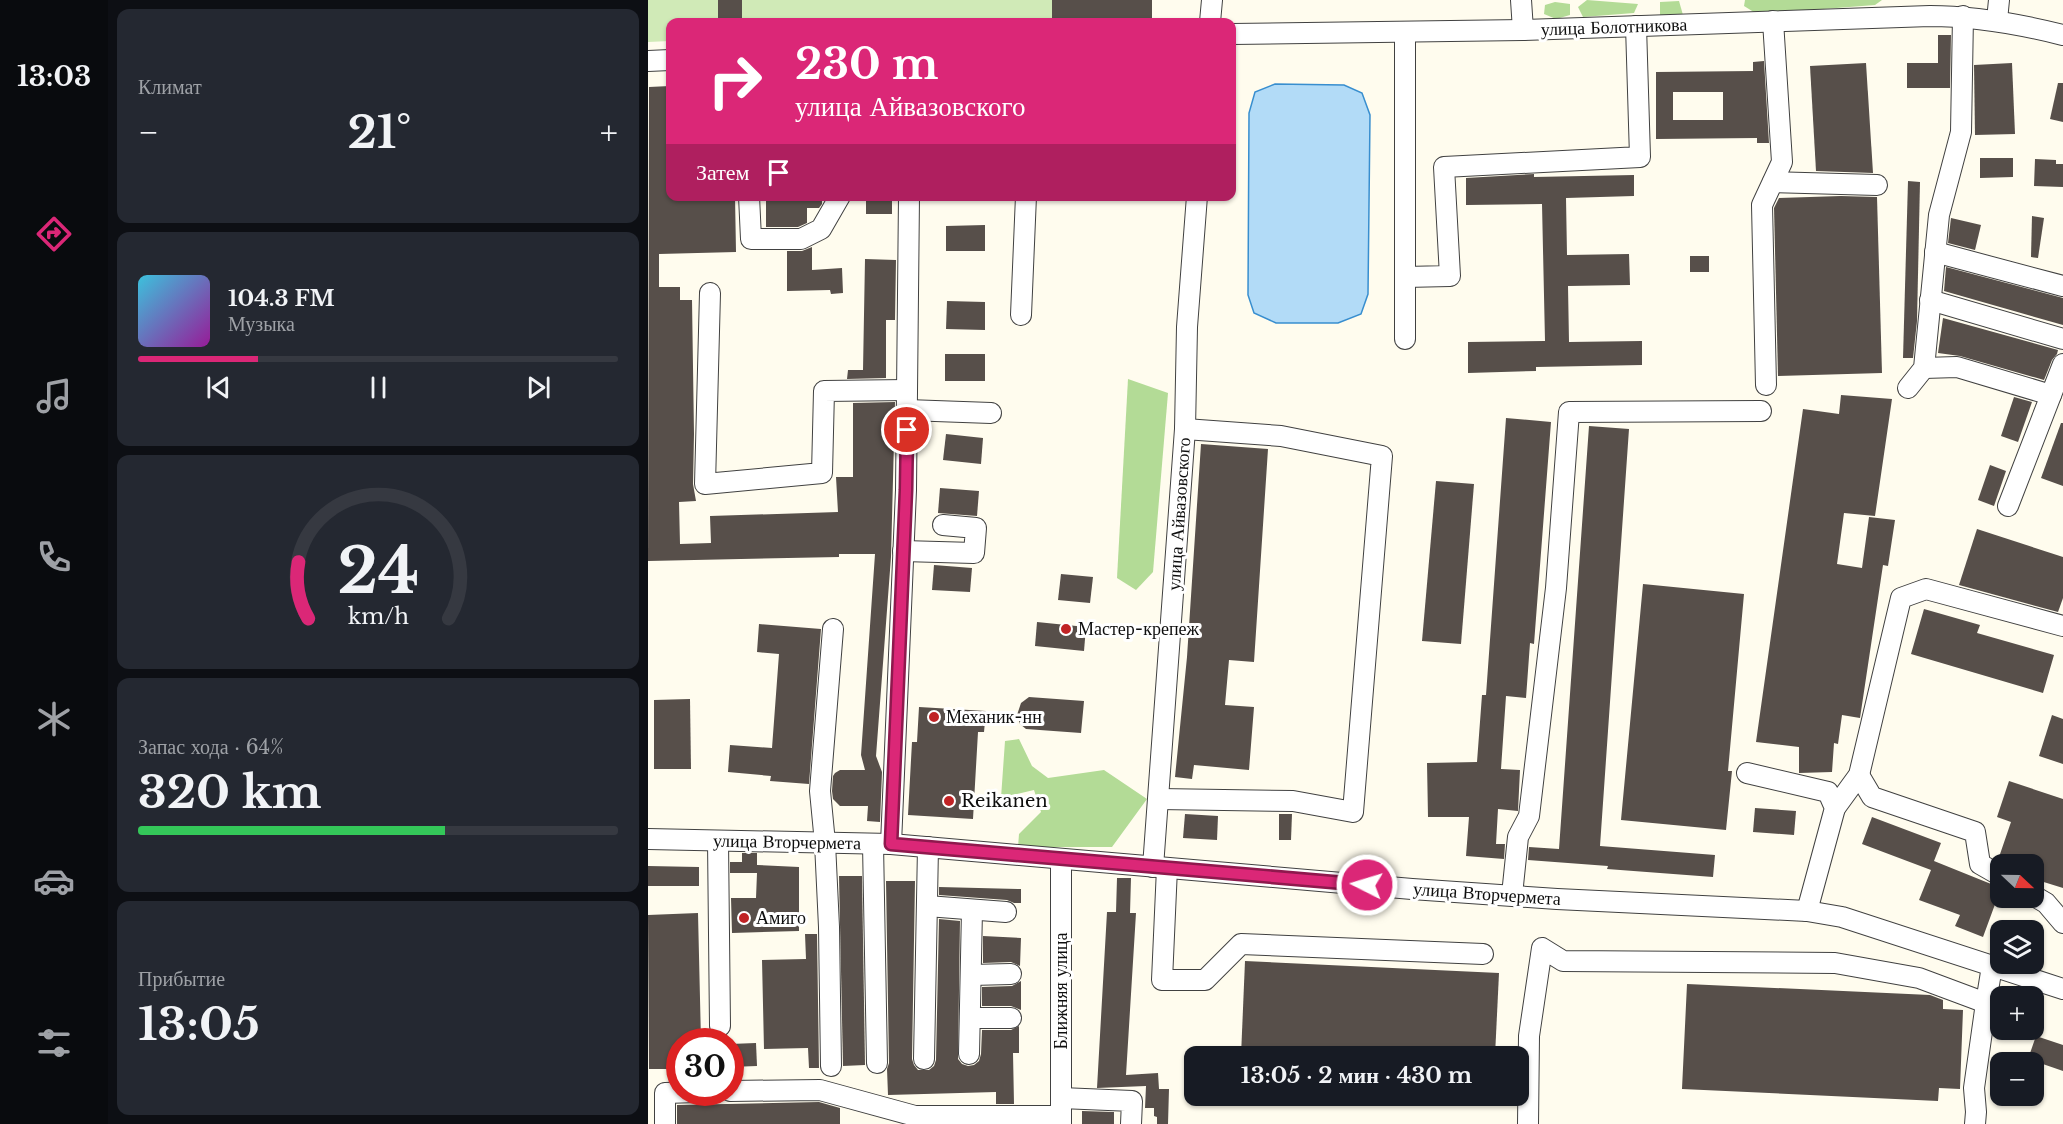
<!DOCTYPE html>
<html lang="ru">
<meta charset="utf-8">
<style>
:root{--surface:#171b24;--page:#242831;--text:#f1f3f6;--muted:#9ea1a6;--line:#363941;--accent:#db2777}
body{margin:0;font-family:"Libre Baskerville",serif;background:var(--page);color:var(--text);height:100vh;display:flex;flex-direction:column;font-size:22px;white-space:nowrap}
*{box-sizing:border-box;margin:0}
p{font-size:20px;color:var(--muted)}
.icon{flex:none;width:33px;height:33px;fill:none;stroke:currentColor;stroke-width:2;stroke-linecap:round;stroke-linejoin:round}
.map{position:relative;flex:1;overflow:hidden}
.sheet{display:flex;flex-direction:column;gap:9px;padding:9px;background:#0d0f14;width:540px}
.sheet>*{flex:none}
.guide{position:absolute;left:18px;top:18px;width:570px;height:183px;border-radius:12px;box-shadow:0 2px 4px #0004;background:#db2777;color:#fff;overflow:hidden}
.needle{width:39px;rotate:112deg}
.tools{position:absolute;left:1342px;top:854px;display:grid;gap:12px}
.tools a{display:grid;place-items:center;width:54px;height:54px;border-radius:12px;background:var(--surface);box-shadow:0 2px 4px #0004;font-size:30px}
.speed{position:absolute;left:18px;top:1028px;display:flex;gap:12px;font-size:30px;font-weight:700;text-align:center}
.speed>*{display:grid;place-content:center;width:78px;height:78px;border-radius:50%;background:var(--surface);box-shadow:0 2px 4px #0004;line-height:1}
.speed .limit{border:9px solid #d22;background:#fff;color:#111}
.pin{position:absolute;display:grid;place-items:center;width:51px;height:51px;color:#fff;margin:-26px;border:3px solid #fff;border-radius:50%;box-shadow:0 2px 6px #0007}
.me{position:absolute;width:66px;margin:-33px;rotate:275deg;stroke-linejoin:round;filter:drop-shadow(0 0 4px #0008)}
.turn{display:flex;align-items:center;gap:21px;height:126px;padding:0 30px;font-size:27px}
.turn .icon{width:78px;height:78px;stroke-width:2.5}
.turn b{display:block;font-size:42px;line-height:51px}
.then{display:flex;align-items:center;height:57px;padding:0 30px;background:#0003;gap:12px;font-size:22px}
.big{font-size:45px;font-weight:800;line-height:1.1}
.sheet .widget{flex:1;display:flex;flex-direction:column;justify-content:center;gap:9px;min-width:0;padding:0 21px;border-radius:12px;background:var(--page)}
.sheet .dial{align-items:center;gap:0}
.dial svg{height:156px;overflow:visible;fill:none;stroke:var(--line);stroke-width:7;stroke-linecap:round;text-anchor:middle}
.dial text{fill:var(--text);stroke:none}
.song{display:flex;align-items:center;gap:18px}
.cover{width:72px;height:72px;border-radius:9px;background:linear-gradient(135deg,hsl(190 70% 55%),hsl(300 70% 35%))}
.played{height:6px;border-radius:3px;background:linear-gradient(90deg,var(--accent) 25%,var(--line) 25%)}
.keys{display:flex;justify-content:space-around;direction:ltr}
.heat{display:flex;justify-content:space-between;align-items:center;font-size:33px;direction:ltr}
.charge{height:9px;border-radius:4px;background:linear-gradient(90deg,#34c759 64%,var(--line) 0)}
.trip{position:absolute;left:536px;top:1046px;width:345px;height:60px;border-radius:12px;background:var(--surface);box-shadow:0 2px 4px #0004;font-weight:800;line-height:60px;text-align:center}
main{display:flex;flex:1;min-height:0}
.dock{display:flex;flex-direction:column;width:108px;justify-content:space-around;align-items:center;background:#090b0e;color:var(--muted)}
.dock .icon{width:42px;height:42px}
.dock .current{color:var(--accent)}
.dock b{font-size:27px;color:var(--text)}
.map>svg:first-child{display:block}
</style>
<main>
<nav class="dock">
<b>13:03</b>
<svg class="icon current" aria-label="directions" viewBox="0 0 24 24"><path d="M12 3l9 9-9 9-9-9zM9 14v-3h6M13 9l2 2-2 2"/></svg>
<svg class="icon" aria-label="music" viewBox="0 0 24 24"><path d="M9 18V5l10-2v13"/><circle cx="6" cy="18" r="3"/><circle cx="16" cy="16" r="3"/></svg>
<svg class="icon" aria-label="phone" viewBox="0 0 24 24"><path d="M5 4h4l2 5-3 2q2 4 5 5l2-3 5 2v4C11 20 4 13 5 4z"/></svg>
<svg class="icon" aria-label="climate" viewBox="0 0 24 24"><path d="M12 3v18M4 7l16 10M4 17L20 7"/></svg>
<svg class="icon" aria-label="car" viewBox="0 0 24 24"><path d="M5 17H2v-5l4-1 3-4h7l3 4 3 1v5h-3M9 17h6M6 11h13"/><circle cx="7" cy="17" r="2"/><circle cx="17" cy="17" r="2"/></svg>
<svg class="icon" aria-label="filters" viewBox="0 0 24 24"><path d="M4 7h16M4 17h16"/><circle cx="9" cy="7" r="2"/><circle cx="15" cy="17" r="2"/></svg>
</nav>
<section class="sheet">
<div class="widget"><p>Климат</p>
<div class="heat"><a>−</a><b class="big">21°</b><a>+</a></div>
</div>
<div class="widget">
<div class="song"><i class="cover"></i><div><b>104.3 FM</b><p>Музыка</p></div></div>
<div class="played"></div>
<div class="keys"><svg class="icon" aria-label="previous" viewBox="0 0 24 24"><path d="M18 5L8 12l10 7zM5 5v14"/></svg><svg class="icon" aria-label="pause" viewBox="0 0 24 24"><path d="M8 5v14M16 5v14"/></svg><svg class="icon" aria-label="next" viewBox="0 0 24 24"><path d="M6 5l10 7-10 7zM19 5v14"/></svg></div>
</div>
<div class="widget dial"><svg viewBox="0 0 100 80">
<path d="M14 69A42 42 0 1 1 86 69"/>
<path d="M14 69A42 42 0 0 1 9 40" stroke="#db2777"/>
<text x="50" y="56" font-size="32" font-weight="700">24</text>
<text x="50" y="72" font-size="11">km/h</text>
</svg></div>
<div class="widget"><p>Запас хода · 64%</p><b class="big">320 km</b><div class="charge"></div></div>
<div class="widget"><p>Прибытие</p><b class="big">13:05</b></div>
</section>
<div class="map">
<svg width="1415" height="1124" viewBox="0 0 1415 1124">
<rect width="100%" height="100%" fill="#fffcee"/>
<path fill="#d0eab7" d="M0,0H405L404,22H22V41L0,42Z"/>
<g fill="#b3db96">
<path d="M939,0L990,4L986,13L935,17L930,7Z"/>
<path d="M1097,0H1234L1227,5L1109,14L1096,6Z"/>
<path d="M1031,1L1035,15L1012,16V2Z"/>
<path d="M907,2L922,4V15L908,19L896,14L897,5Z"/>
<path d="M480,379L520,393L505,572L488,590L469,578Z"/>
<path d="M371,739L384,766L400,778L456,770L499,799L464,847H370L371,834L393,812L386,790L353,798L357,741Z"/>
</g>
<path fill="#b2dbf7" stroke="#388ecf" stroke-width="1.5" d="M627,84L696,85L714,93L722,115L720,294L713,314L690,323H628L606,313L600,295L601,113L607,92Z"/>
<g fill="#574f4a" fill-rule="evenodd">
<rect x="70" y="0" width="24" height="21"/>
<rect x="404" y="0" width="100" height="22"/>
<path d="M1290,35H1303L1302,88H1259V63H1290Z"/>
<path d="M1116,61L1121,143H1109V138L1008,139V72L1105,71V62ZM1025,92H1075V120H1025Z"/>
<path d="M1218,63L1225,173L1168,171L1162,66Z"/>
<path d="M1364,63L1367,134L1327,135L1326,65Z"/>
<path d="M1410,83H1415V122L1402,119Z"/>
<path d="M22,86V196H87L88,252L11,254V287H32V300H44L46,434L45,484L48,501L31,502L32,544L63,543L62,516L190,512L188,477H205V403L247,402L243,557L228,756L234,772L232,822L219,821L220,806H192L185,799L184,791L185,776L187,773L192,770H217L213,755L227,554H191V557L0,561L1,87Z"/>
<path d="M1332,158H1365V177L1332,178Z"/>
<path d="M1387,159L1408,160V164H1415V187L1386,186Z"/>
<path d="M886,174V177L986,175V196L918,198L919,255L981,254L982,285L920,286L921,342L994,341V365L888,367V371L820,373V342L897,341L894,204L818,205V178Z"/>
<path d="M1260,181L1272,182L1269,321L1265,358H1255Z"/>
<path d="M118,196H174V204L171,208H159V223L150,227H118Z"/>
<rect x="218" y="196" width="26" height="18"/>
<path d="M1193,196L1229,197L1234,373L1130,376L1126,208L1131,198Z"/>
<path d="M1384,216L1396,218L1390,258L1383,257Z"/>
<path d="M1303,218L1333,225L1327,250L1300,243Z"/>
<path d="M337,225V251H298V226Z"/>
<path d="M164,247V270L194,268L195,293L183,294L182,290L139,291V251H154Z"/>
<rect x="1042" y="256" width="19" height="16"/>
<path d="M217,259L248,260L247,320H238V378L199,379L200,370H215Z"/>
<path d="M1298,267L1415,298V325L1296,291Z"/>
<path d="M299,301L337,302V330L298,329Z"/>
<path d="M1295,318L1410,350L1409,354L1404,360L1396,380L1312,356L1290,353Z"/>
<rect x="297" y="354" width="40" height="27"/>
<path d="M1193,395L1244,399L1227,516L1196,513L1189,564L1214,568L1221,517L1247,520L1240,566L1235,565L1212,718L1194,715L1190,744L1186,743L1184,772L1151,773V747L1108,742L1155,409L1191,414Z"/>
<path d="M1366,397L1384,402L1370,442L1353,436Z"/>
<path d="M858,418L903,422L886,644L882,643L878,698L858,696L853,769L872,770L870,811L850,809L848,844H857L856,859L818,856L821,817H780L779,763L829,762L834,695H838Z"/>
<path d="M1413,423H1415V486L1393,478Z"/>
<path d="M941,426L981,429L952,846L1067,855L1065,877L959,869L960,866L880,860L881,847L911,849Z"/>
<path d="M298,434L335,438L333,464L295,460Z"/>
<path d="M553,444L620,449L606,662L581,660L577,705L606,707L601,770L546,765L544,779L527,777L539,657Z"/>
<path d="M1342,465L1358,471L1346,506L1330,500Z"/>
<path d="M788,481L826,484L813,644L774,641Z"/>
<path d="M292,488L331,491L329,516L290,513Z"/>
<path d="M1329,529L1415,557V598L1410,612L1311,585Z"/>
<path d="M286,565L324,568L322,592L284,590Z"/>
<path d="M413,574L445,577L442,603L410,600Z"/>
<path d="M995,584L1096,594L1080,771H1084L1078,830L973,820Z"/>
<path d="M1276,609L1332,625L1329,633L1406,655L1395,693L1263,654Z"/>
<path d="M389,622L438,627L436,651L387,646Z"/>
<path d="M111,624L173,629L161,784L122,781L123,776L80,772L82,745L124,748L131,654L109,652Z"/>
<path d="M381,697L436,701L433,733L378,729L372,724L369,715L373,703Z"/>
<path d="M42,699L43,769H6V700Z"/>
<path d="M271,707L338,711L336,732H330L325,819L260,815L264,742H269Z"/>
<path d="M1404,715L1415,719V764L1391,756Z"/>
<path d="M1361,781L1415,799V888L1386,879V864H1356L1350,860L1363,822L1349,817Z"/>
<path d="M1107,808L1148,811L1146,835L1105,832Z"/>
<path d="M537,814L570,816L569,840L535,838Z"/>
<path d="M631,814H644L643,840H631Z"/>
<path d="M1224,817L1293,843L1286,861L1353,888L1335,937L1307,926L1312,915L1271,900L1283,870L1214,844Z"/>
<path d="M94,853H109V865L151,867V931L84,933L83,898H108L109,873H82V862H94Z"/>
<path d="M0,866L51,867V886H0Z"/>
<path d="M191,876H214L217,1065L195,1066Z"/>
<path d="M469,878H483L482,913H488L478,1075L510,1073L511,1089H521L520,1124H509V1117L506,1116V1108H497L498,1086L449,1088L459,912H468Z"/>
<path d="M238,881H267L264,1059L266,1065L270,1070H281L286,1066L288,1060L291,919L312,921L310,1059L314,1064L320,1066L326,1065L331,1061L333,1054L334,1030H363L371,1026V1053H365L366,1104H348V1092L240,1095L239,1069L241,1063Z"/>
<path d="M291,887L373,889V903H366L359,900L291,895Z"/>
<path d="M50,913L53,1041H32V1069H1L0,915Z"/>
<path d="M157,934H169L171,1068H161L160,1048L116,1049L114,960L158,959Z"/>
<path d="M335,936L373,938L372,966L363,962L335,963Z"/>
<path d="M597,961L851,973L847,1056H593Z"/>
<path d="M373,981V1010L363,1006H334V987L364,986Z"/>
<path d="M1039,984L1282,995L1295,1000V1009L1315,1010L1312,1089L1291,1088L1290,1101L1034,1089Z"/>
<path d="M1388,1036L1415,1045V1071L1380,1059Z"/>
<path d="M108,1043L109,1066L82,1067V1044Z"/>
<path d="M171,1102L192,1108V1124H29V1105Z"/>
<path d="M434,1111L466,1112V1124H434Z"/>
</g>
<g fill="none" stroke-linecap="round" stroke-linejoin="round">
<defs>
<g id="minor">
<path d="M873,0L875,30"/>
<path d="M1349,20L1351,0"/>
<path d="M562,22L564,0"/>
<path d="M584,34L875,30L1282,16C1327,16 1371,24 1415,35"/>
<path d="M0,61L22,60"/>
<path d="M1125,182L1229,185"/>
<path d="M101,196L103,239H153L173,229L192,196"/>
<path d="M1287,252L1415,286"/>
<path d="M757,277L802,276L796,167L992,157L988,26"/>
<path d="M62,293L57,484L174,473L176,391L259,390"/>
<path d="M1282,300L1415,339"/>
<path d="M373,315L378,196"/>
<path d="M757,339V32"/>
<path d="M1276,368L1309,367L1403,395"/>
<path d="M1118,385L1114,205L1134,162L1125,21"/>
<path d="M1260,388L1276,368L1291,215L1313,132L1315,16"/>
<path d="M259,410L343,413"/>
<path d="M1360,506L1415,364"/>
<path d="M255,551L326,553L328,528L295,525"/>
<path d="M1099,773L1180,792L1187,808L1159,911"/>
<path d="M1211,775L1224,797L1327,832L1332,864L1353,876"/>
<path d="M511,799L645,801L705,812L734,456L633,436L537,429"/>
<path d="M1187,808L1211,775L1253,598L1278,589L1415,626"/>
<path d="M0,839L243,844L764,889L909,899L1159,911L1194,917L1415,989"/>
<path d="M70,841L72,1026"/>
<path d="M225,844L229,1063"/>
<path d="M243,844L258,490L261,196"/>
<path d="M505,867L537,429L539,327L549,196"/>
<path d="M519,868L514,980H557L593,944L835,954"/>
<path d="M864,895L870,837L881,816L908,588L921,412L1113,411"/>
<path d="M1386,896L1398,903L1415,923"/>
<path d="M279,906L358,912"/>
<path d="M323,975L363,974"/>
<path d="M1338,1003L1344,966"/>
<path d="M322,1018H363"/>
<path d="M321,1054L324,910"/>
<path d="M276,1059L280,847"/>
<path d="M183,1066L181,927L177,843L172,791L185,629"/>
<path d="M82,1091L172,1090L267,1116H413"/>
<path d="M413,1098L484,1101L483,1124"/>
<path d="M17,1124V1093L50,1092"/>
<path d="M413,1124V859"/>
<path d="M880,1124L881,1036L894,948L915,961L1187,963L1271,978L1338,1003L1326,1088L1328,1112L1327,1124"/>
</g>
</defs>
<use href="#minor" stroke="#414141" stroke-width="22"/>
<use href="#minor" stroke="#fff" stroke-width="20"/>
</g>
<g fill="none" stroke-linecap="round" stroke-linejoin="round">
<defs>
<path id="route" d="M259,430L258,490L243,844L719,885"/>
</defs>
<use href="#route" stroke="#8e194d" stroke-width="15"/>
<use href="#route" stroke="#db2777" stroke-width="10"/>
</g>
<g fill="#c02325" stroke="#fff" stroke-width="2">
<circle cx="418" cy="629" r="6"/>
<circle cx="286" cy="717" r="6"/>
<circle cx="301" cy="801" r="6"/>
<circle cx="96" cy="918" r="6"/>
</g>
<g text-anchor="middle" stroke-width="6" stroke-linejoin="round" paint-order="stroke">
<g font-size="18" fill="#0e0e0e" stroke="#fff">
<text transform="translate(966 27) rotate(-2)" y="6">улица Болотникова</text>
<text transform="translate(531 514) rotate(-86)" y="6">улица Айвазовского</text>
<text transform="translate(139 842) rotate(1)" y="6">улица Вторчермета</text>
<text transform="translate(839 894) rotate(4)" y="6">улица Вторчермета</text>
<text transform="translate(413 991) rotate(-90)" y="6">Ближняя улица</text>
</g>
<g font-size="18" fill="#0e0e0e" stroke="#fff" text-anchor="start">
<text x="430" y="635">Мастер-крепеж</text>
<text x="298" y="723">Механик-нн</text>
<text x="313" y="807">Reikanen</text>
<text x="108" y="924">Амиго</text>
</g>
</g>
</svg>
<div class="tools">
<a><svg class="needle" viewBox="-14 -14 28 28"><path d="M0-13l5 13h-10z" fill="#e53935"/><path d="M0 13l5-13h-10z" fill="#9ea1a6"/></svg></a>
<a><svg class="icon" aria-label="layers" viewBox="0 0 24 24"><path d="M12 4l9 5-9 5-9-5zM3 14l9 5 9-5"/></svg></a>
<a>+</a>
<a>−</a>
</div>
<div class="speed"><div class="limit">30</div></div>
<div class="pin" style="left:259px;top:430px;background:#d93025"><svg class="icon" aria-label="arrive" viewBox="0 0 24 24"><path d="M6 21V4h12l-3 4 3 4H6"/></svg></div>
<svg class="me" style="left:719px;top:885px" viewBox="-20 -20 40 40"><circle r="17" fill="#db2777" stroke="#fff" stroke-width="3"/><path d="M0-11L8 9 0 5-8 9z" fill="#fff"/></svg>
<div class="trip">13:05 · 2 мин · 430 m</div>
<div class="guide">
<div class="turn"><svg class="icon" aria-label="right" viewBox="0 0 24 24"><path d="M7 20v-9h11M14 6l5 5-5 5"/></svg><div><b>230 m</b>улица Айвазовского</div></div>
<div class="then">Затем<svg class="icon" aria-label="arrive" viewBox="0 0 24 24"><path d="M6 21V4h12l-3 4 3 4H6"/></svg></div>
</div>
</div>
</main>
